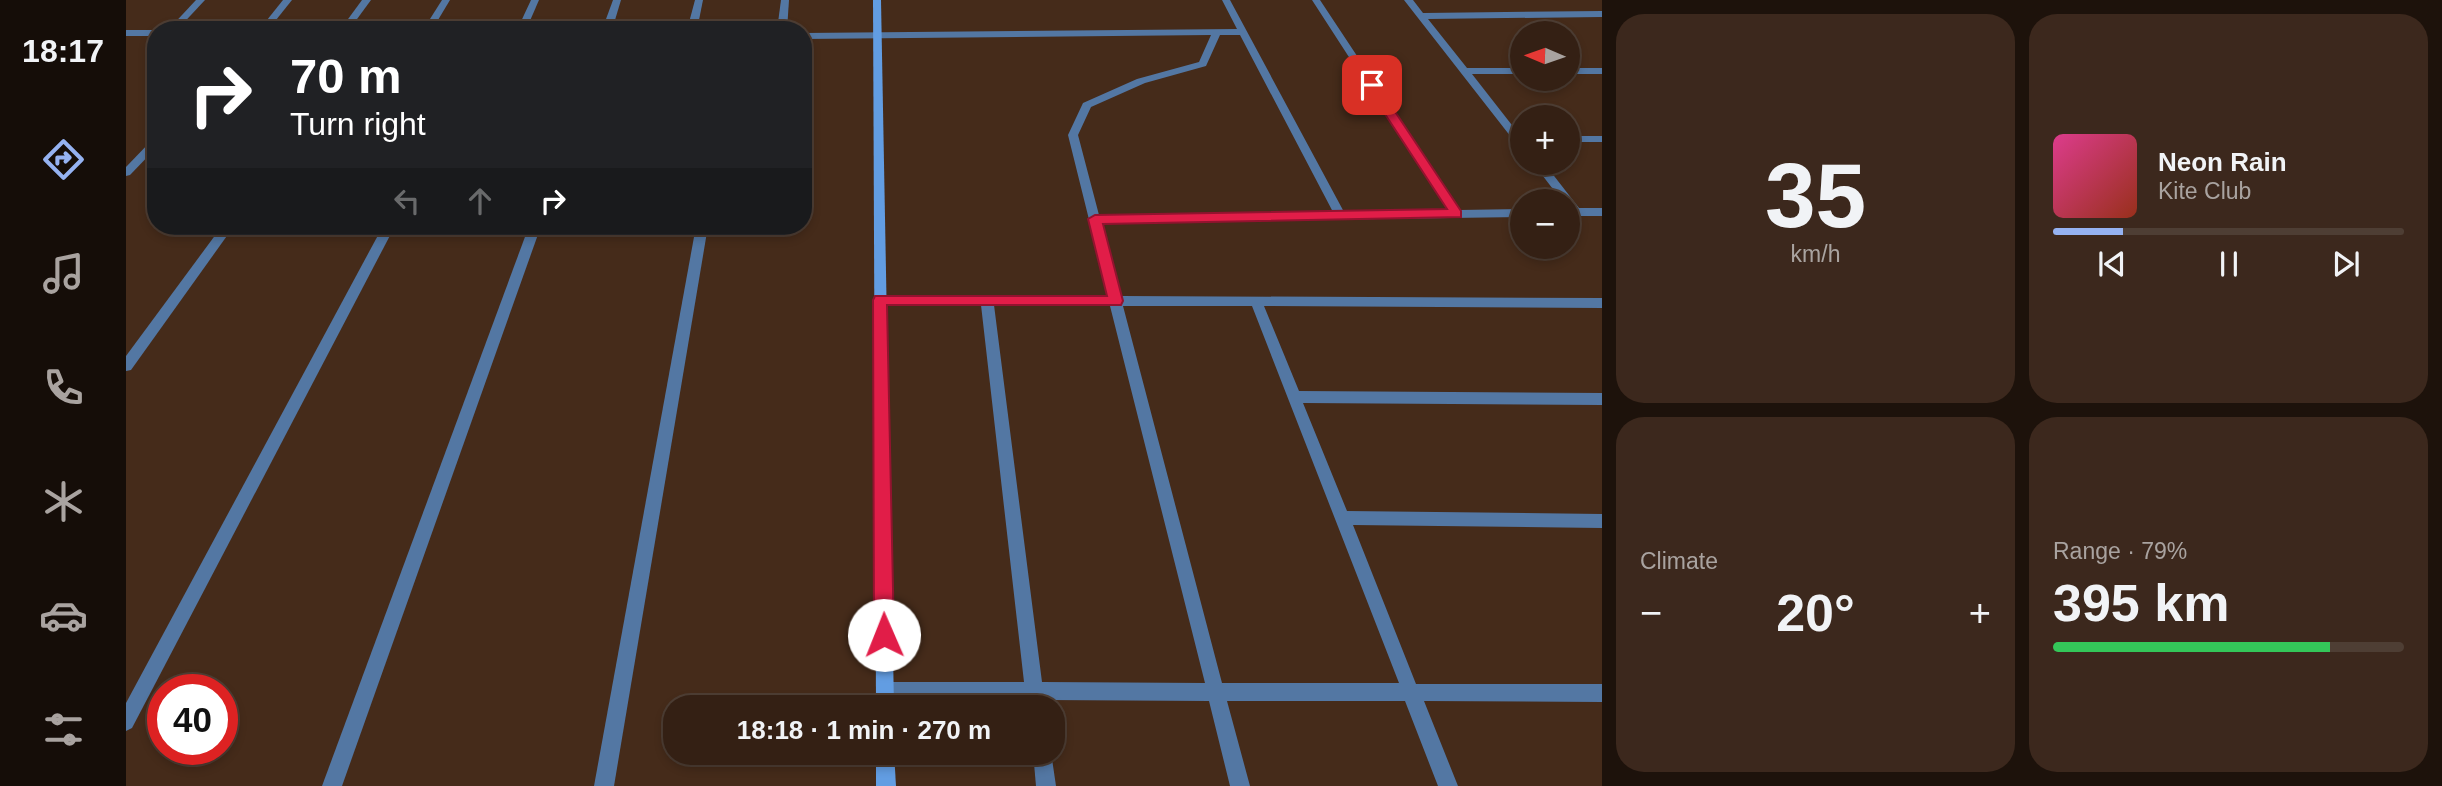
<!DOCTYPE html>
<meta charset="utf-8">
<style>
:root{--surface:#342014;--page:#3c281d;--text:#f1f3f6;--muted:#a9a3a0;--line:#4e3e34;--accent:#95b2f1}
body{margin:0;font-family:Helvetica,sans-serif;background:var(--page);color:var(--text);height:100vh;display:flex;flex-direction:column;font-size:26px;white-space:nowrap}
*{box-sizing:border-box;margin:0}
p{font-size:23px;color:var(--muted)}
.icon{flex:none;width:38px;height:38px;fill:none;stroke:currentColor;stroke-width:2;stroke-linecap:round;stroke-linejoin:round}
.map{position:relative;flex:1;overflow:hidden}
.details{display:flex;flex-direction:column;gap:14px;padding:14px;background:#1d120b;width:840px}
.details>*{flex:none}
.banner{position:absolute;left:21px;top:21px;width:665px;height:214px;border-radius:28px;box-shadow:0 4px 10px #0003,0 0 0 2px var(--line);background:#202124;color:#fff;overflow:hidden}
.needle{width:46px;rotate:272deg}
.tools{position:absolute;left:1384px;top:21px;display:grid;gap:14px}
.tools a{display:grid;place-items:center;width:70px;height:70px;border-radius:50%;background:var(--surface);box-shadow:0 4px 10px #0003,0 0 0 2px var(--line);font-size:35px}
.speed{position:absolute;left:21px;top:674px;display:flex;gap:14px;font-size:35px;font-weight:700;text-align:center}
.speed>*{display:grid;place-content:center;width:91px;height:91px;border-radius:50%;background:var(--surface);box-shadow:0 4px 10px #0003,0 0 0 2px var(--line);line-height:1}
.speed .limit{border:10px solid #d22;background:#fff;color:#111}
.pin{position:absolute;display:grid;place-items:center;width:60px;height:60px;color:#fff;margin:-30px;border-radius:14px;box-shadow:0 4px 10px #0006}
.me{position:absolute;width:77px;margin:-38px;rotate:359deg;stroke-linejoin:round;filter:drop-shadow(0 0 5px #0008)}
.turn{display:flex;align-items:center;gap:24px;height:147px;padding:0 28px;font-size:32px}
.turn .icon{width:91px;height:91px;stroke-width:2.5}
.turn b{display:block;font-size:49px;line-height:60px}
.lanes{display:flex;align-items:center;height:66px;padding:0 28px;background:#0003;justify-content:center;gap:35px;direction:ltr}
.lanes .off{opacity:.35}
.big{font-size:52px;font-weight:800;line-height:1.1}
.details .tile{flex:1;display:flex;flex-direction:column;justify-content:center;gap:10px;min-width:0;padding:0 24px;border-radius:28px;background:var(--page)}
.details .dial{align-items:center;gap:0}
.dial b{font-size:91px;line-height:1}
.song{display:flex;align-items:center;gap:21px}
.cover{width:84px;height:84px;border-radius:10px;background:linear-gradient(135deg,hsl(330 70% 55%),hsl(10 70% 35%))}
.played{height:7px;border-radius:4px;background:linear-gradient(90deg,var(--accent) 20%,var(--line) 20%)}
.keys{display:flex;justify-content:space-around;direction:ltr}
.heat{display:flex;justify-content:space-between;align-items:center;font-size:38px;direction:ltr}
.charge{height:10px;border-radius:5px;background:linear-gradient(90deg,#34c759 79%,var(--line) 0)}
.details .tiles{flex:1;display:grid;gap:14px;grid-template-columns:repeat(2,1fr)}
.trip{position:absolute;left:537px;top:695px;width:402px;height:70px;border-radius:28px;background:var(--surface);box-shadow:0 4px 10px #0003,0 0 0 2px var(--line);font-weight:800;line-height:70px;text-align:center}
main{display:flex;flex:1;min-height:0}
.menu{display:flex;flex-direction:column;width:126px;justify-content:space-around;align-items:center;background:#150d08;color:var(--muted)}
.menu .icon{width:49px;height:49px}
.menu .on{color:var(--accent)}
.menu b{font-size:32px;color:var(--text)}
.map>svg:first-child{display:block}
</style>
<main>
<nav class="menu">
<b>18:17</b>
<svg class="icon on" aria-label="directions" viewBox="0 0 24 24"><path d="M12 3l9 9-9 9-9-9zM9 14v-3h6M13 9l2 2-2 2"/></svg>
<svg class="icon" aria-label="music" viewBox="0 0 24 24"><path d="M9 18V5l10-2v13"/><circle cx="6" cy="18" r="3"/><circle cx="16" cy="16" r="3"/></svg>
<svg class="icon" aria-label="phone" viewBox="0 0 24 24"><path d="M5 4h4l2 5-3 2q2 4 5 5l2-3 5 2v4C11 20 4 13 5 4z"/></svg>
<svg class="icon" aria-label="climate" viewBox="0 0 24 24"><path d="M12 3v18M4 7l16 10M4 17L20 7"/></svg>
<svg class="icon" aria-label="car" viewBox="0 0 24 24"><path d="M5 17H2v-5l4-1 3-4h7l3 4 3 1v5h-3M9 17h6M6 11h13"/><circle cx="7" cy="17" r="2"/><circle cx="17" cy="17" r="2"/></svg>
<svg class="icon" aria-label="filters" viewBox="0 0 24 24"><path d="M4 7h16M4 17h16"/><circle cx="9" cy="7" r="2"/><circle cx="15" cy="17" r="2"/></svg>
</nav>
<div class="map">
<svg width="1476" height="786" viewBox="0 0 1476 786">
<rect width="100%" height="100%" fill="#452b1a"/>
<g fill="none" stroke-linecap="round" stroke-linejoin="round">
<g fill="#5377a3" fill-rule="evenodd">
<path d="M70,0H79L51,30H42Z"/>
<path d="M157,0H166L142,30H133Z"/>
<path d="M236,0H245L223,30H214Z"/>
<path d="M316,0H324L306,30H297Z"/>
<path d="M405,0H413L400,30H391Z"/>
<path d="M487,0H495L486,30H476Z"/>
<path d="M569,0H577L571,30H561Z"/>
<path d="M655,0H663L661,30H651Z"/>
<path d="M1096,0H1104L1218,212L1322,210L1186,0H1194L1333,210L1396,209V217L975,223L995,296L1476,298V308L1138,306L1173,391L1476,393V405L1177,403L1221,511L1476,514V528L1227,525L1290,684H1476V702L1298,701L1332,786H1312L1279,701H1101L1124,786H1104L1083,701L918,700L919,707H901L900,700H759L753,697L750,691L753,685L759,682H898L855,305H754L748,300L754,295L982,296L942,135L957,103L1011,79L1073,62L1085,35L677,39V33L1111,29ZM1094,35H1114L1207,212L973,215L952,135L965,107L1019,83L1080,66ZM868,305L984,306L1079,683L916,682ZM997,306H1126L1273,683H1096Z"/>
<path d="M1278,0H1287L1297,13L1476,11V17L1302,19L1341,68H1396V74H1346L1396,138V147L1392,146Z"/>
<rect x="0" y="30" width="30" height="6"/>
<rect x="1442" y="68" width="34" height="6"/>
<rect x="1442" y="136" width="34" height="6"/>
<path d="M30,139V148L4,175L0,176V167L26,140Z"/>
<path d="M1407,163H1418L1453,208H1476V216H1442V201H1436Z"/>
<path d="M96,226H108L5,370L0,371V356Z"/>
<path d="M257,226H269L6,728L0,731V703Z"/>
<path d="M403,226H415L216,786H196Z"/>
<path d="M570,226H582L488,786H468Z"/>
<path d="M907,752H925L930,786H910Z"/>
</g>
<g fill="#629de2" fill-rule="evenodd">
<path d="M747,0H755L768,707H750Z"/>
<path d="M750,752H768L770,786H750Z"/>
</g>
</g>
<path fill="#e11d48" stroke="#92132f" stroke-width="2" d="M1246,82L1250,83L1335,211V217L977,224L997,301L995,305H761L768,635L765,642L758,645L751,642L748,635L747,300L749,296H981L962,219L969,215L1321,209L1240,85Z"/>
</svg>
<div class="tools">
<a><svg class="needle" viewBox="-14 -14 28 28"><path d="M0-13l5 13h-10z" fill="#e53935"/><path d="M0 13l5-13h-10z" fill="#a9a3a0"/></svg></a>
<a>+</a>
<a>−</a>
</div>
<div class="speed"><div class="limit">40</div></div>
<div class="pin" style="left:1246px;top:85px;background:#d93025"><svg class="icon" aria-label="arrive" viewBox="0 0 24 24"><path d="M6 21V4h12l-3 4 3 4H6"/></svg></div>
<svg class="me" style="left:758px;top:635px" viewBox="-20 -20 40 40"><circle r="19" fill="#fff"/><path d="M0-13L10 11 0 6-10 11z" fill="#e11d48"/></svg>
<div class="trip">18:18 · 1 min · 270 m</div>
<div class="banner">
<div class="turn"><svg class="icon" aria-label="right" viewBox="0 0 24 24"><path d="M7 20v-9h11M14 6l5 5-5 5"/></svg><div><b>70 m</b>Turn right</div></div>
<div class="lanes"><svg class="icon off" aria-label="left" viewBox="0 0 24 24"><path d="M17 20v-9H6M10 6l-5 5 5 5"/></svg><svg class="icon off" aria-label="ahead" viewBox="0 0 24 24"><path d="M12 20V5M6 11l6-6 6 6"/></svg><svg class="icon" aria-label="right" viewBox="0 0 24 24"><path d="M7 20v-9h11M14 6l5 5-5 5"/></svg></div>
</div>
</div>
<section class="details">
<div class="tiles">
<div class="tile dial"><b>35</b><p>km/h</p></div>
<div class="tile">
<div class="song"><i class="cover"></i><div><b>Neon Rain</b><p>Kite Club</p></div></div>
<div class="played"></div>
<div class="keys"><svg class="icon" aria-label="previous" viewBox="0 0 24 24"><path d="M18 5L8 12l10 7zM5 5v14"/></svg><svg class="icon" aria-label="pause" viewBox="0 0 24 24"><path d="M8 5v14M16 5v14"/></svg><svg class="icon" aria-label="next" viewBox="0 0 24 24"><path d="M6 5l10 7-10 7zM19 5v14"/></svg></div>
</div>
<div class="tile"><p>Climate</p>
<div class="heat"><a>−</a><b class="big">20°</b><a>+</a></div>
</div>
<div class="tile"><p>Range · 79%</p><b class="big">395 km</b><div class="charge"></div></div>
</div>
</section>
</main>
